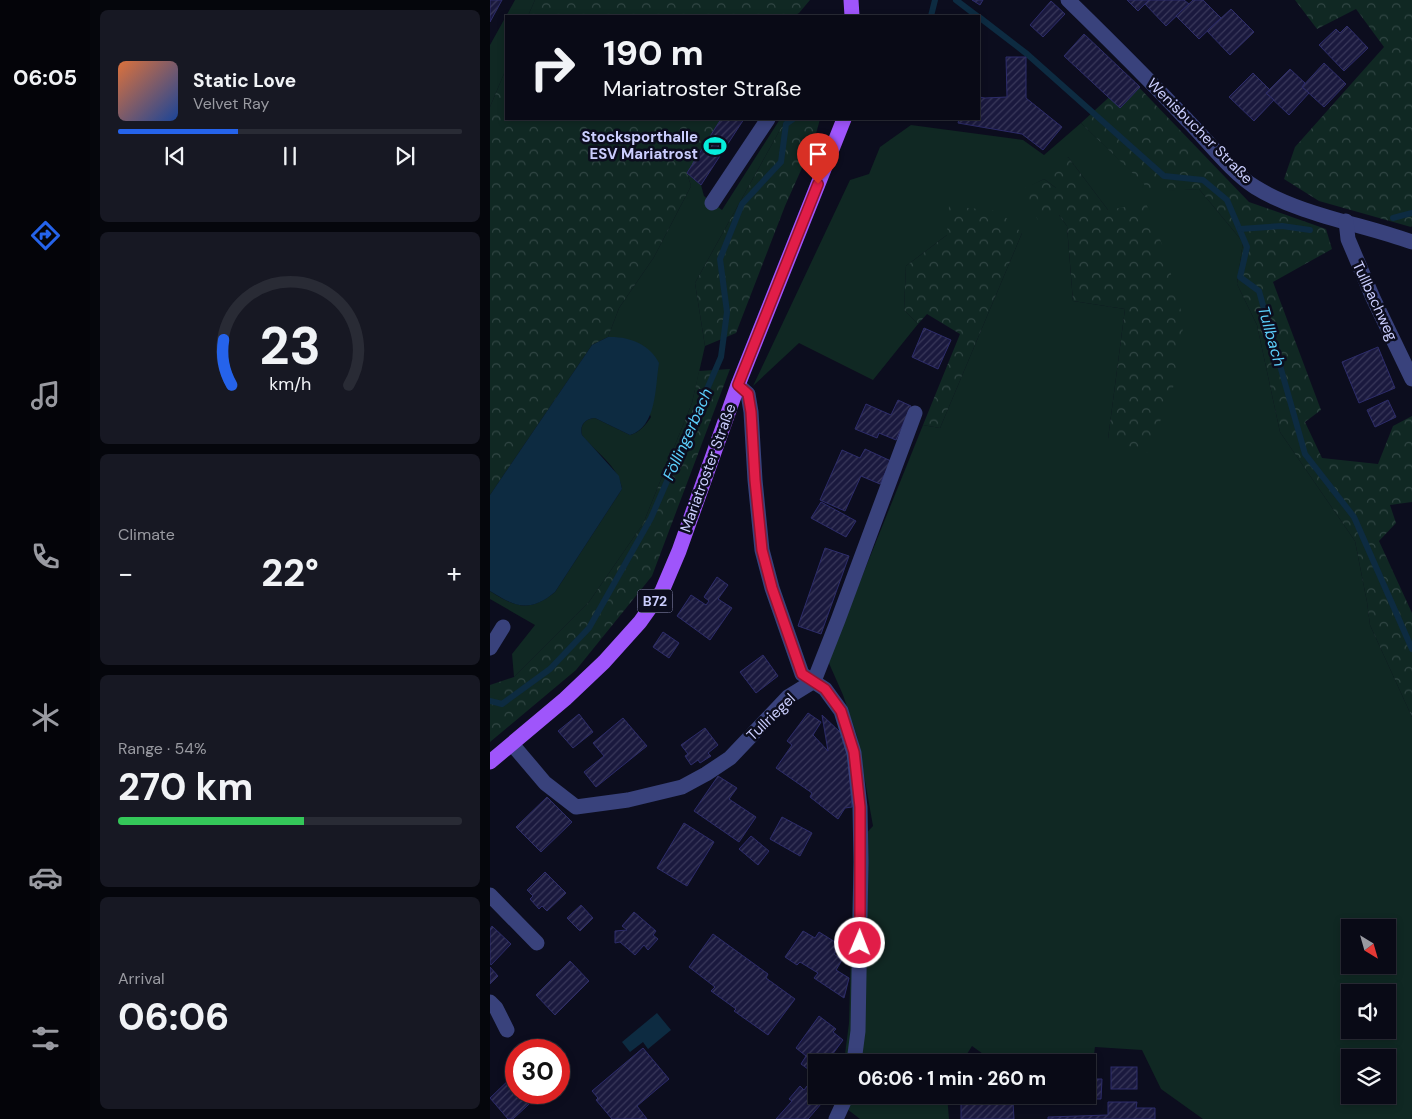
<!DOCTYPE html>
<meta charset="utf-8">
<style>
:root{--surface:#090a16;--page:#171823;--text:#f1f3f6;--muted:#999aa1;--line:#292b35;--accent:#2563eb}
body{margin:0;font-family:"DM Sans",sans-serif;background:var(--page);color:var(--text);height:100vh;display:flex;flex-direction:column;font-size:19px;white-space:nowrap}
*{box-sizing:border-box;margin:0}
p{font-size:16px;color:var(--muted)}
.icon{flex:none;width:28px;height:28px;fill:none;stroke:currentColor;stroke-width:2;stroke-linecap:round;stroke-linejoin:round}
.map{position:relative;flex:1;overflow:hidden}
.sheet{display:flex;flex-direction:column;gap:10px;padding:10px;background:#05060c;width:400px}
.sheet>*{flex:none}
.top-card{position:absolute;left:15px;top:15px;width:475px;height:105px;border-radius:0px;box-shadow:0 2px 8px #0003,0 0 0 1px var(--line);background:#090a16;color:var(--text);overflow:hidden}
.needle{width:32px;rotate:143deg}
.fabs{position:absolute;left:851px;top:919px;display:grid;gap:10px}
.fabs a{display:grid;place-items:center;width:55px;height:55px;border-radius:0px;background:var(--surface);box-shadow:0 2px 8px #0003,0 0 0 1px var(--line);font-size:25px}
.speed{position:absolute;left:15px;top:1039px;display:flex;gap:10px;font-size:25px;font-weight:700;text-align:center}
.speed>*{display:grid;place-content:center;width:65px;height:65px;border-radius:50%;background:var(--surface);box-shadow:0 2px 8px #0003,0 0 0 1px var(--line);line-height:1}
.speed .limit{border:8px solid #d22;background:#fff;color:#111}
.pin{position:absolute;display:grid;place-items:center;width:42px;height:42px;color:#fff;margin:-51px -21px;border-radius:50% 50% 50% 0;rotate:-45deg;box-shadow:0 0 5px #0007}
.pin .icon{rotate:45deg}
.me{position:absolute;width:55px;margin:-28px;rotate:1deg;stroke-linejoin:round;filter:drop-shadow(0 0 4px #0008)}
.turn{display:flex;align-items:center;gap:18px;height:105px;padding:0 15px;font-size:22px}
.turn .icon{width:65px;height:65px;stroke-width:2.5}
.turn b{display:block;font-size:35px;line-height:42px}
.big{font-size:38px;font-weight:700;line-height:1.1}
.sheet .card{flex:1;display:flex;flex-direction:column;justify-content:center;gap:8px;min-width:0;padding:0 18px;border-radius:8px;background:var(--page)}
.sheet .dial{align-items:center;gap:0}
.dial svg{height:130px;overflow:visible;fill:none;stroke:var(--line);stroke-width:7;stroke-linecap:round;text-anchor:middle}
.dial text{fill:var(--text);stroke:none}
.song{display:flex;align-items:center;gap:15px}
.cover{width:60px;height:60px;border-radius:8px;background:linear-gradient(135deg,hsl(20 70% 55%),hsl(220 70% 35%))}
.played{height:5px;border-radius:2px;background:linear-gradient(90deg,var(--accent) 35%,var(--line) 35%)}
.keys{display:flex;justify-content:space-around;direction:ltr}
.heat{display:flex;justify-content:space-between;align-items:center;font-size:28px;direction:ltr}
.charge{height:8px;border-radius:4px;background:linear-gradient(90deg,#34c759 54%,var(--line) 0)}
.trip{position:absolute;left:318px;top:1054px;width:288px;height:50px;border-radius:0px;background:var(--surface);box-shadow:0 2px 8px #0003,0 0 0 1px var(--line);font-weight:700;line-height:50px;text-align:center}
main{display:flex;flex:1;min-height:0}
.dock{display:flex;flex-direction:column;width:90px;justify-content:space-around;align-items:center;background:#040409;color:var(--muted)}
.dock .icon{width:35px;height:35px}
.dock .current{color:var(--accent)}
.dock b{font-size:22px;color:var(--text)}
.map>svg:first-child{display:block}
</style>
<main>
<nav class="dock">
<b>06:05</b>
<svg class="icon current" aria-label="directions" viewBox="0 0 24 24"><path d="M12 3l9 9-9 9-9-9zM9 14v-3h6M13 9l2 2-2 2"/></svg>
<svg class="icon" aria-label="music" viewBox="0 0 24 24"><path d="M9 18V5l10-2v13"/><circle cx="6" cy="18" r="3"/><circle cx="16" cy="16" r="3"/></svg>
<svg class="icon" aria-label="phone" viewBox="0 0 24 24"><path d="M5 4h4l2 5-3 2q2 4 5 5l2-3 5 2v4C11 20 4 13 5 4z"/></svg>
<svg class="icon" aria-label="climate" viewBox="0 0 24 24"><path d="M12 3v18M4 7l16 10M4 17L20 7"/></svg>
<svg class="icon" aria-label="car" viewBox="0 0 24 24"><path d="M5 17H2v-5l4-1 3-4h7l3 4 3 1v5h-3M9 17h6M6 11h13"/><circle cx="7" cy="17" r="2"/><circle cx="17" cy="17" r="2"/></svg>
<svg class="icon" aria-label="filters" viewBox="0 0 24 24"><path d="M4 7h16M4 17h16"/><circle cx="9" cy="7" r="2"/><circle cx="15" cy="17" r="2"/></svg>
</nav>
<section class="sheet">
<div class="card">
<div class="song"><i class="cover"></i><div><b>Static Love</b><p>Velvet Ray</p></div></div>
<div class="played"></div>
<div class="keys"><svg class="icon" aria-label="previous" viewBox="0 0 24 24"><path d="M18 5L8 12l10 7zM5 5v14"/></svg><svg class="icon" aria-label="pause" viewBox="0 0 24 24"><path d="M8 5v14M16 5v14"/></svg><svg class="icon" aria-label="next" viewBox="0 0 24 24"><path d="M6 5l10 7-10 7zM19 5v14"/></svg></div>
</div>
<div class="card dial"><svg viewBox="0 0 100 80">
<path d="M14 69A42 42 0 1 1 86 69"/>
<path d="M14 69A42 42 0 0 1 9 41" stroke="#2563eb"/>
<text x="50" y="56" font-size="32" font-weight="700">23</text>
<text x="50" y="72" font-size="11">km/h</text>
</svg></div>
<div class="card"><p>Climate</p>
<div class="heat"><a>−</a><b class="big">22°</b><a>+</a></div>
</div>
<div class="card"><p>Range · 54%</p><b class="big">270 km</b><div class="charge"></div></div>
<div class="card"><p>Arrival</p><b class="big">06:06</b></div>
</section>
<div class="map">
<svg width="922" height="1119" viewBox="0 0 922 1119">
<defs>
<pattern id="forest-crowns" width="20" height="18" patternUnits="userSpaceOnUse" patternTransform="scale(1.25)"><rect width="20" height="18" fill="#102823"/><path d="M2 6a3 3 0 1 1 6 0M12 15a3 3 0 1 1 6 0" fill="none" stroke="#314644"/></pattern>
<pattern id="building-hatch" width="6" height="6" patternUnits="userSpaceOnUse" patternTransform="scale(1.25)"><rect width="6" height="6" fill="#1a193e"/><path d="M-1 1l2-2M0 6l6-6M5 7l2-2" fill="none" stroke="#3a395b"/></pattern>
</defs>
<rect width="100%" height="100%" fill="#0c0d1e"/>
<g fill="#102823" fill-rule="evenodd">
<path d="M25,0H45L38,16H16V69L0,107V45Z"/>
<path d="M290,119H296L205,283L215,346L202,403L153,524L99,602L24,677L22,654L45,625L0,599V591C25,607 39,613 65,592L132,489C129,466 105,452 92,435C89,425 96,418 105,418L140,435C150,432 155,426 161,417L125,337H118L129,308L164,257L201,186L197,173L211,185L214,196L232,210Z"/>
<path d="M591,123L662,191L709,189L753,242L747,284L767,325L790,432L865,541L877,602L880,625L922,717V1119H713L671,1089L652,1050L605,1047L603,1062H574L524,1054L500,1059L482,1046L472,1062H354L359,1023L364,846L383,826L367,736L353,695L338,661L433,425L450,428L532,233L457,235L416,266L414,310L428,324L383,380L309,343L263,386L360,180L379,174L390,147L421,125L533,140L554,155ZM578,157L618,210L683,388L618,439L635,309L583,301L577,226L569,215L528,193L554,179L566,188ZM860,928H898V965H860ZM860,992H898V1030H860ZM860,1058H898V1095H860Z"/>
<path d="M346,1095H457L459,1119H370L344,1099Z"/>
</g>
<g fill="url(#forest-crowns)">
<path d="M45,0H320L309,13L304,16H38Z"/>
<path d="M805,0H922V226L921,227L829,201L794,179L805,147L894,47L866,9L827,29Z"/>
<path d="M16,69V119H231L197,173L201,186L164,257L129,308L118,337L102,345L0,495V107Z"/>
<path d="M640,78L759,202L836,229L842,249L783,282L831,410L815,422L832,458L888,464L903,426L922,416V502L900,505L906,523L889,541L922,613V717L880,625L877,602L865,541L790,432L767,325L747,284L753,242L709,189L662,192L591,123Z"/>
<path d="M296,119H330L324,141L295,206L246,333L215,346L205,283Z"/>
<path d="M578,157L618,210L656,203L675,252L694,322L683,388L658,453L618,439L635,309L583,301L577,226L569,215L552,225L527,192L554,179L566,188L563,167Z"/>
<path d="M459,206L509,211L532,233L450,428L433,425L470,334L437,314L428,324L414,310L416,266L457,235Z"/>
<path d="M240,369L162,576L86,670L0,742V685L24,677L99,602L153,524L202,403L209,371Z"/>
</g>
<g fill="#0d2b41">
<path d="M118,337C138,336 160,344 169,363C165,387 167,427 140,435L105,418C96,418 89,425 92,435L129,476L132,489L65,592C40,613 25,607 0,591V495L102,345Z"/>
<path d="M167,1013L181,1030L158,1049L153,1042L140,1052L132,1042Z"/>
</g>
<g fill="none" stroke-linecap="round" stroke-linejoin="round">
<g stroke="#0d2b41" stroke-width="6">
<path d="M466,0L487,16"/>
<path d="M441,16L445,0"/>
<path d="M489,17L537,54L674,176L713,180L737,200L757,247L750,277L769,291L815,454L864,517L922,649"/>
<path d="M903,218L922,213"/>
<path d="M750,229L792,226L820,230"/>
<path d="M0,701L12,704L60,669L99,628L161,518L231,357L237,312L230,259L252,204L291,162L296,124L303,119"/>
</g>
</g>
<g fill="url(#building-hatch)" stroke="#2d2c6a">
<path d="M0,0H12L0,22Z"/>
<path d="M482,0H493L490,5Z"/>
<path d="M637,0H659L648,11Z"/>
<path d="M659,0H694L699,4L676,26L655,4Z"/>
<path d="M703,0H713L731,18L709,39L686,16Z"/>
<path d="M561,1L575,14L553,37L540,25Z"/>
<path d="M741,9L764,32L740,55L717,31Z"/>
<path d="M857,26L878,48L854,71L829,45L846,29L850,33Z"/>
<path d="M594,34L650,87L630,108L574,56Z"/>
<path d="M516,57H536V98L572,127L553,150L532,134L468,123L469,119H489V97L495,98L517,97Z"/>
<path d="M834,63L856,84L834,107L812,87Z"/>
<path d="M800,69L815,83L812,87L819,93L799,115L776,93Z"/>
<path d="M763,73L780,90L776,93L784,100L764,121L739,97Z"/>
<path d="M231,119H254L211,185L197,173Z"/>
<path d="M434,328L461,340L448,369L422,357Z"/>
<path d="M888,347L905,388L869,403L852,362Z"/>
<path d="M408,400L421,406L406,440L389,433L387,438L365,429L376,404L401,415Z"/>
<path d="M898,400L906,417L885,427L877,410Z"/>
<path d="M375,449L401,461L390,484L371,476L355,511L330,500L352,450L370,458Z"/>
<path d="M331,502L366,521L356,537L321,518Z"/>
<path d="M335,548L359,556L331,634L308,626Z"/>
<path d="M227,577L238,585L228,599L242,608L220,640L187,616L201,595L216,605L219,601L214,597Z"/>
<path d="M173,632L189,643L179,658L163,647Z"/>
<path d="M273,655L288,676L266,693L250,672Z"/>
<path d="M318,713L331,722L323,735L338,751L332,715L352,734L358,757L362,807L355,808L348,819L320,797L322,793L286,768L302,745L297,741Z"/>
<path d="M89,714L103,732L83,748L68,731Z"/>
<path d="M133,718L157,746L106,787L94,772L114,756L103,743Z"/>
<path d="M215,728L228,745L218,753L221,756L210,763L208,760L201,765L195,756L198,754L191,745Z"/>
<path d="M228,776L247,788L239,799L266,817L249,842L204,811Z"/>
<path d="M57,797L82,822L51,852L26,827Z"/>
<path d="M292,817L322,833L310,856L280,839Z"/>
<path d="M194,823L224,842L197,886L167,868Z"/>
<path d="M261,836L279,851L268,865L249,849Z"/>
<path d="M55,872L76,893L57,911L52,906L49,909L40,899L43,896L37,890Z"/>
<path d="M91,905L103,918L90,931L77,918Z"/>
<path d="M144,912L166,931L163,935L168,939L158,950L154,945L145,955L130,942L125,943V931L137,930L132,926Z"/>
<path d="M2,926L21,944L1,965L0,963V929Z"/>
<path d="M313,931L325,938L329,932L350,945L344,954L352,960L346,970L359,978L354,998L324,978L328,973L310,962L307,965L295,957Z"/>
<path d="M223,934L278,974L276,978L305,999L278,1035L244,1011L246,1009L221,991L225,987L199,967Z"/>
<path d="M80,961L99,981L65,1015L46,995Z"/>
<path d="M0,967L8,976L0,984Z"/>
<path d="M329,1016L346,1029L343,1032L353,1040L342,1055L351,1062H326V1075L311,1064L316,1056L306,1048Z"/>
<path d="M153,1048L179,1079L147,1106L157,1119H122L106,1100L108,1098L102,1091Z"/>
<rect x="621" y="1067" width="26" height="22"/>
<path d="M26,1073V1092H52L23,1119H18L0,1098Z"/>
<path d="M596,1079H612L611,1099H587V1095H596Z"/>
<path d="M323,1084L326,1086V1095L338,1096L318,1119H286L302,1101L299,1099L310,1086L314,1090L317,1086L319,1088Z"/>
<path d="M508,1095V1103L523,1102L524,1119H471V1104H487V1096Z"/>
<path d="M618,1102H647L646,1108H665V1119H558V1117L618,1115Z"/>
</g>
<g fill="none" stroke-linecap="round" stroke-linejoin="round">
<g stroke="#39427c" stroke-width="15">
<path d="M578,0C619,40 659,80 698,121C718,141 742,173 765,187C810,215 872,224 922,242"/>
<path d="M222,203L278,119"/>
<path d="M856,221L858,239L883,298L922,379"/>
<path d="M248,385L258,394L261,412L265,480L272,550L282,588L312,674L335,689L351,711L364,753L370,807L371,862L368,1031L364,1062"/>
<path d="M0,648L13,627"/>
<path d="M22,744L55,783L86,807L138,800L192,787L216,774L240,758L298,697L324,681L348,620L425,413"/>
<path d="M0,895L47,943"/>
<path d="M0,1002L6,1008L17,1030"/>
<path d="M346,1119L357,1095"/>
</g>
<g stroke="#9f55fb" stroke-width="15">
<path d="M361,0L362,16"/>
<path d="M0,762L75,699L114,662L150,622L172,591L189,551L248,385L354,119"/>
</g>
</g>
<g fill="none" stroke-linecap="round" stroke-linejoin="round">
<defs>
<path id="route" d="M328,184L248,385L258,394L261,412L265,480L272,550L282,588L312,674L335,689L351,711L364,752L370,807V943"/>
</defs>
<use href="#route" stroke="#92132f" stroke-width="12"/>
<use href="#route" stroke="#e11d48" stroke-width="9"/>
</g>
<defs>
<symbol id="stadium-bare" viewBox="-9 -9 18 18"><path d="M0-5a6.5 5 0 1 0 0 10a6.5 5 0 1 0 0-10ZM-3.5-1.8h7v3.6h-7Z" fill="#06eedc" stroke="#0c0d1e" stroke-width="2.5" paint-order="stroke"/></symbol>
</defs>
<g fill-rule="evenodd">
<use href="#stadium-bare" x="209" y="130" width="32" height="32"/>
</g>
<g text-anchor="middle" stroke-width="5" stroke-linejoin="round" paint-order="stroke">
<rect fill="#0c0d1e" stroke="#9294bb" stroke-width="1" x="147.5" y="589.5" width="35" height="23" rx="4"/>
<g font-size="14" font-weight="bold" fill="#cbcefe">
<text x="165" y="606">B72</text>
</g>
<g font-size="15" fill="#cbcefe" stroke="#0c0d1e">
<text transform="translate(710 131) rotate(45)" y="5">Wenisbucher Straße</text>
<text transform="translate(885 301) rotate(65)" y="5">Tullbachweg</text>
<text transform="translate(218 468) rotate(-70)" y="5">Mariatroster Straße</text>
<text transform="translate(281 717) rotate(-44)" y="5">Tullriegel</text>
</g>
<g font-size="15" font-weight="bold" fill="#cbcefe" stroke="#0c0d1e" text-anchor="end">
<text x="208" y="142">Stocksporthalle<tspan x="208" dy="17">ESV Mariatrost</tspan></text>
</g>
<g font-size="16" font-style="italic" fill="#5bcefb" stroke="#0c0d1e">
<text transform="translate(782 336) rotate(74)" y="6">Tullbach</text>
<text transform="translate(197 434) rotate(-66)" y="6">Föllingerbach</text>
</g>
</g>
</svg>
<div class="fabs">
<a><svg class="needle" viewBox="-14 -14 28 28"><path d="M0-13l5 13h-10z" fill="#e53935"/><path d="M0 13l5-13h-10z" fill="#999aa1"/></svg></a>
<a><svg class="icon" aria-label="sound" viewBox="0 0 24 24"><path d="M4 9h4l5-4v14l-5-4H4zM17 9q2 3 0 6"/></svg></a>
<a><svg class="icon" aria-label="layers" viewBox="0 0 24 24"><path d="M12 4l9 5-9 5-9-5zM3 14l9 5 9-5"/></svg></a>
</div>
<div class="speed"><div class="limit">30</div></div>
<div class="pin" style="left:328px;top:184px;background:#d93025"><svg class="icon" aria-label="arrive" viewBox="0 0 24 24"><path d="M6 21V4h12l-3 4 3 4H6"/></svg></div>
<svg class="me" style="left:370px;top:943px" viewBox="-20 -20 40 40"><circle r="17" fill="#e11d48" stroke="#fff" stroke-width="3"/><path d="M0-11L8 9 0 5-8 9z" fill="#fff"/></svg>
<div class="trip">06:06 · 1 min · 260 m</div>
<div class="top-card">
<div class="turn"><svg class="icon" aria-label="right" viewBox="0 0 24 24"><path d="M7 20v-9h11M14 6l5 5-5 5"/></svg><div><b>190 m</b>Mariatroster Straße</div></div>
</div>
</div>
</main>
